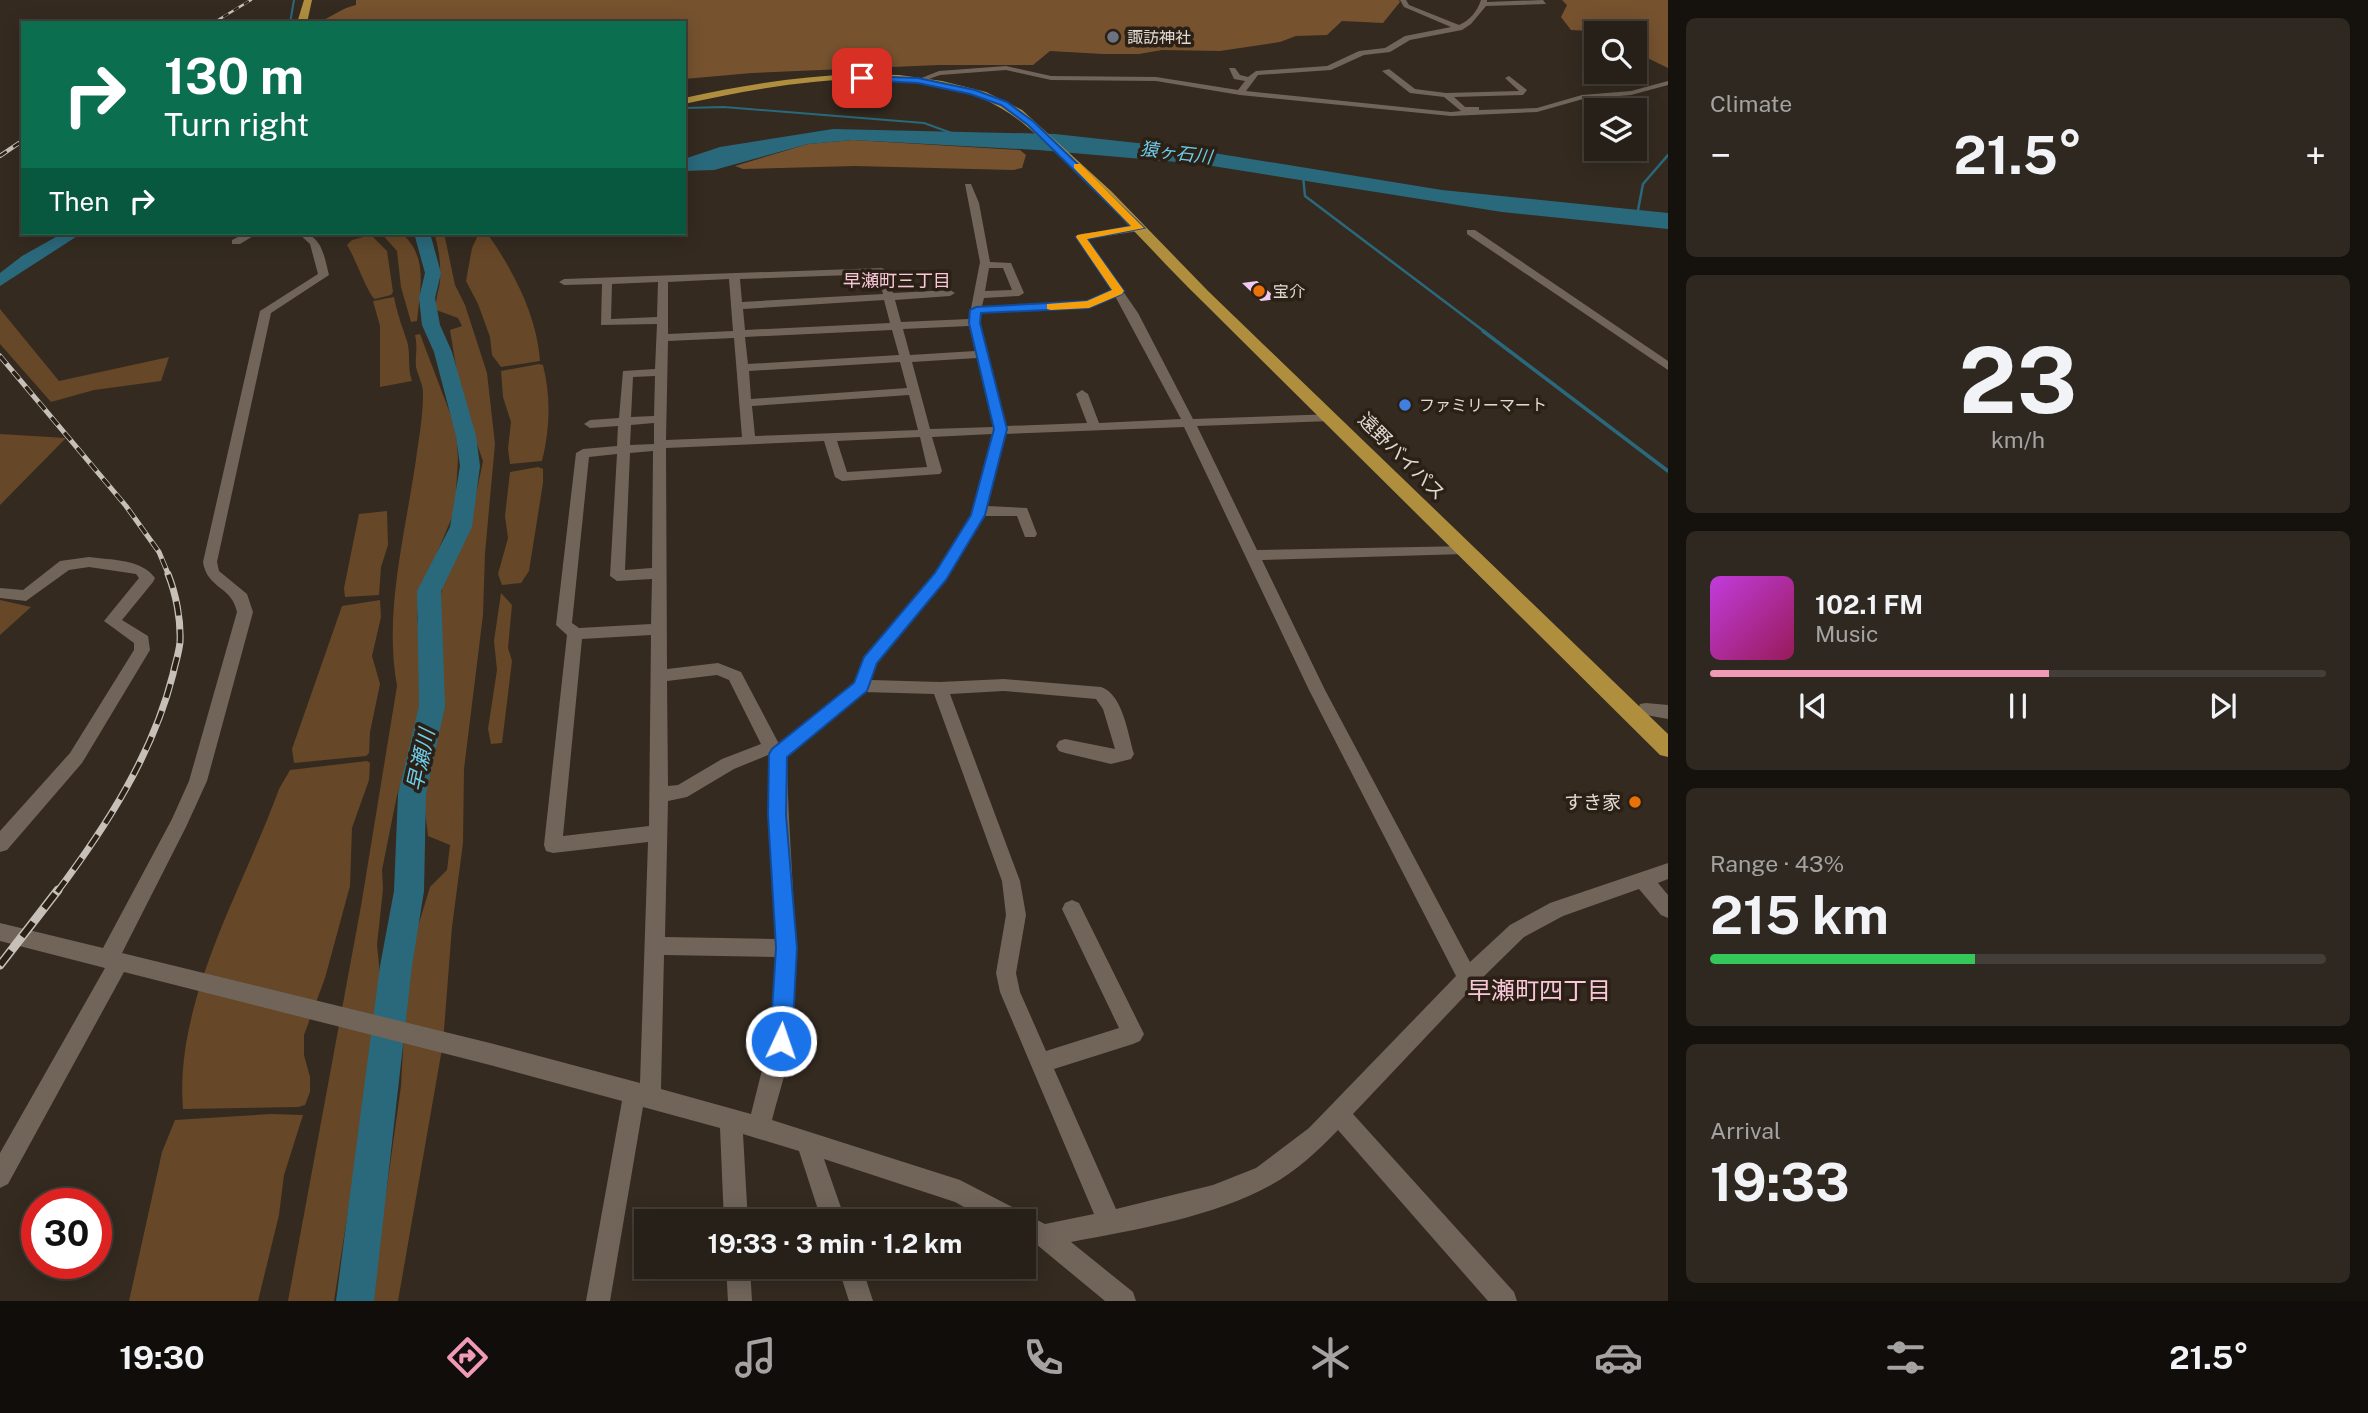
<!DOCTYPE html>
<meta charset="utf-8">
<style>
:root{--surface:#272018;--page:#2f2821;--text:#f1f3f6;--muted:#a4a3a2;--line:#433e37;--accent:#f09ab7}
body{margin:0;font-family:"Public Sans","Noto Sans JP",sans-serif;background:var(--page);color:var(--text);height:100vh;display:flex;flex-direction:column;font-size:26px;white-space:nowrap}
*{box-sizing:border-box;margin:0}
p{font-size:23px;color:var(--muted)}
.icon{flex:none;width:38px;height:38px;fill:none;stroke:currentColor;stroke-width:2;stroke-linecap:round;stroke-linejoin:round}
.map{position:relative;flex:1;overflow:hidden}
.side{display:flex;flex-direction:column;gap:18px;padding:18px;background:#15120d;width:700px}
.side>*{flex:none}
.hud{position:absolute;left:21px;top:21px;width:665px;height:214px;border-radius:0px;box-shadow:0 4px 18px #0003,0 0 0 2px var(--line);background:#0b6e4f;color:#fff;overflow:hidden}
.tools{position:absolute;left:1584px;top:21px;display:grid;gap:14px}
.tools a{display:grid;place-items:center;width:63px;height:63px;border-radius:0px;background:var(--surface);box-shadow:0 4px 18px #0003,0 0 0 2px var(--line);font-size:35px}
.speed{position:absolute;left:21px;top:1188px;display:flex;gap:14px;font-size:35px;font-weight:700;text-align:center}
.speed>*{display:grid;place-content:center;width:91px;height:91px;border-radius:50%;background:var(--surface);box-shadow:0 4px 18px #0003,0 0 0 2px var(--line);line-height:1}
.speed .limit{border:10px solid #d22;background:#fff;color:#111}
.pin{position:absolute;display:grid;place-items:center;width:60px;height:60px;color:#fff;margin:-30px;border-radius:14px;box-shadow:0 4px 10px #0006}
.me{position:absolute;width:77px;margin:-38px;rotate:3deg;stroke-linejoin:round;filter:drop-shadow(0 0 5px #0008)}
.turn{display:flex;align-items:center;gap:24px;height:147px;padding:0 28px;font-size:32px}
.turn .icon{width:91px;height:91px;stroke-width:2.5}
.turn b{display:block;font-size:49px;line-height:60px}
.then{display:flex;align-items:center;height:66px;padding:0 28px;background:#0003;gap:14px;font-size:26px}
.big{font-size:52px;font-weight:700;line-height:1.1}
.side .widget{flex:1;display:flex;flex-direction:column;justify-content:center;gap:10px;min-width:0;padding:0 24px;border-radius:10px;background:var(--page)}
.side .dial{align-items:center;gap:0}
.dial b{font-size:91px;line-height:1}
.song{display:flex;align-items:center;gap:21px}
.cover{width:84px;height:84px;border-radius:10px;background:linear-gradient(135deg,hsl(290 70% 55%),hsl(330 70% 35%))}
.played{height:7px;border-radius:4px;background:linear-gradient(90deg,var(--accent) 55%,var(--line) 55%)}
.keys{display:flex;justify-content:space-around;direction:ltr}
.heat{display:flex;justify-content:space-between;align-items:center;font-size:38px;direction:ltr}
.charge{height:10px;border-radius:5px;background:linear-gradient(90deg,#34c759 43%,var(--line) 0)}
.trip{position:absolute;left:634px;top:1209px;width:402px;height:70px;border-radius:0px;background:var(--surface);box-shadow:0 4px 18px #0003,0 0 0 2px var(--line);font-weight:700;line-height:70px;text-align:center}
.tabs{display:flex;height:112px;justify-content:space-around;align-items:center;background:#100d0a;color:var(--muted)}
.tabs .icon{width:49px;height:49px}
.tabs .selected{color:var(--accent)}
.tabs b{font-size:32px;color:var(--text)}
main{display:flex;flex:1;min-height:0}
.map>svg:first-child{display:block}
</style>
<main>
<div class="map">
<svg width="1668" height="1301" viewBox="0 0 1668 1301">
<rect width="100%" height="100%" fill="#342a20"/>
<g fill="#664727">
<path d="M381,233H401C429,256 420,289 417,321L411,322L401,287L397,251Z"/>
<path d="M434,233H444L455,285L465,305L487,373L495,444L485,553L483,615L464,769L463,843L452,927L443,1043L398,1301H371L401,1086L408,959L430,887L447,870L450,845L428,836L423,793L439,710L443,666L438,617L443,580L469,528L483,461L462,403L450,330L462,326L458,318L436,310C435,298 439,291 440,281C441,265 439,247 434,233Z"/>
<path d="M479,233H487C513,270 537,315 540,361L501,367L492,355L490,337L478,304L466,281L472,248Z"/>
<path d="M367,236L373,237L387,251L393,292L391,295L375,299C368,295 355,257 347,245L352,240Z"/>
<path d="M394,297C397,313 402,326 407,341C411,354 407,367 412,381L380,387V326L373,301Z"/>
<path d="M0,309L59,381L169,357L161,381L94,390L51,402L0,344Z"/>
<path d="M420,334L456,429L458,458L455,510L419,596L417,618L426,684L417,740L397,795L382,870L383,889L377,945L382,994L334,1301H288L361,906L397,686C383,609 407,528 417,452C420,433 423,412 423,393C423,384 418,376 416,367C415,356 418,347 415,335Z"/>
<path d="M539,364L543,365C551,397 550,430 542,461L510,464L508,449L511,422L503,397L501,371Z"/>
<path d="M0,434L66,438L0,505Z"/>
<path d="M538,467L543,469V483L529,571L521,583L502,585L498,574L508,538L505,516L510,472Z"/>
<path d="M387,511L388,545L381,567L379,595L345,597L344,588L359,514Z"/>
<path d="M501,593L512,605L508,648L512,661L502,743L491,744L488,729L497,670L494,641Z"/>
<path d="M0,600L31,607L0,635Z"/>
<path d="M380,600L381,617L372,656L380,684L370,732L369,753L366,756L294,763L292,749L342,606Z"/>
<path d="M367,761L370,763L369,780L352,828L350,886L325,978L304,1035V1055L310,1077V1092L305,1105L298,1107L183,1109C174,1001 243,889 279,789L290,770Z"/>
<path d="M271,1114L303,1115L284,1175L279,1215L258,1301H129L162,1152L175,1120Z"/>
</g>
<g fill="#76522f">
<path d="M356,0H1399L1400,2L1383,23L1342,21L1327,35L1296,36L1280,42L1220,51L1162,50L1139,54H1103L1050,51L1033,65H939L752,73L684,79V23H317C332,17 341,8 356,5Z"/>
<path d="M1562,0H1668V68L1635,52L1634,33L1571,30L1561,17L1567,5Z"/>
<path d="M853,140L1020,150L1026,155L1022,168L1013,170L855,166L743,169L735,166L808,144Z"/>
</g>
<path fill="#2a697c" d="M833,129L1055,134L1183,148L1442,190L1668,213V229L1502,212L1200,164L1038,150L853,140L808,144L714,170L684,171V159L720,147Z"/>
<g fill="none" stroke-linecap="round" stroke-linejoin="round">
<g stroke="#2a697c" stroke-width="2">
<path d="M290,23L294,0"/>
<path d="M684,108L724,107L924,123L957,135"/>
</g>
<g stroke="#2a697c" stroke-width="2.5">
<path d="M1303,176L1305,196L1485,332"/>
<path d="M1638,210L1643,184L1668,155"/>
</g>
<path stroke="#2a697c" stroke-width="3.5" d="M1483,331L1668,471"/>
<g fill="#2a697c" fill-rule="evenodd">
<path d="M63,233H82L0,286V273L22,256Z"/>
<path d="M414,233H430L441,273L435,298L440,325L452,352L476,436L480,466L472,527L441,591L445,706L426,794L424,891L412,966L374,1301H336L380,966L394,891L398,794L419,706L417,591L450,527L460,466L456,436L434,352L422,325L419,298L425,273Z"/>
</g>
</g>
<path fill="#f0caf4" d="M1257,281L1277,299L1261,301L1242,283Z"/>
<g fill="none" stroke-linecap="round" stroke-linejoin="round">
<g fill="#71655a" fill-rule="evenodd">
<path d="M1400,0H1406L1409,5L1459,25C1470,20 1477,12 1481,0H1487V2L1543,0L1546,4L1486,6L1471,24L1462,30L1410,40L1390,52L1364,55L1331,70L1258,75L1246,91L1451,112L1461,111L1444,97L1410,93L1382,71L1389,69L1415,89L1446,93L1519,91L1505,78L1509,76L1527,90L1523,95L1454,97L1465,107H1479V110L1537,108L1582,95L1631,91L1668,81V85L1631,95L1583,99L1537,112L1451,116L1240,95L1156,81L1051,80L1006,70L940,75L918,83L914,81L939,71L1006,66L1051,76L1156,77L1238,90L1245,81L1234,79L1229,68H1235L1240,75L1248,77L1256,71L1327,66L1359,51L1385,48L1405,36L1451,27L1404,7Z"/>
<path d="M965,184H971L979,203L990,262L1011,263L1024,293L1019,296L984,298L982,306L1087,302L1111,290L1076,237L1081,234L1142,226L1144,228L1139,231L1087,239L1138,313L1193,419L1335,414L1337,417L1331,421L1197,426L1257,550L1470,546L1472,549L1465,554L1262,560L1325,690L1470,962L1510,925L1550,903L1668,863V879L1658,883L1668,895V918L1661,915L1639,889L1563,916L1524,937L1475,985L1353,1114L1514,1292L1517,1301H1488L1338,1130C1319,1150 1295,1172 1271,1185C1210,1218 1138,1229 1071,1242L1133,1292L1136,1301H1105L1036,1244L1024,1238V1222H991L955,1202L824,1159L846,1222H822L799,1151L743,1134L748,1222H724L720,1128L643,1107L610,1301H586L622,1101L490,1065L124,972L8,1184L0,1188V1153L105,968L0,941V923L103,948L172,819L189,781L237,612C232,586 207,589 203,562L260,311L318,274L310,244L298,233C322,233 324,256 329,275L271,313L217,562L219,571L247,594L253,612L207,781L186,827L122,953L490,1043L640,1083L648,842L553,853L546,851L544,845L567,635L556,625L576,453L583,449L617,446L618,426L590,428L584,424L590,420L619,418L623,371L655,369L657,324L601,325L602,284L564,285L559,282L564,279L882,268L887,271L893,293L950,290L955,293L950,296L895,300L901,322L969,319L980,262ZM989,268H1003L1012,290L985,291ZM878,274L883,294L742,302L740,279ZM729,279L733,331L668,334V282ZM658,282L657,317L611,319L612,284ZM1115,296L1181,419L1099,423L1088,394L1082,390L1076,394L1087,423L1006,426L980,322L981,313L1089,308ZM884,300L890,323L745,330L743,309ZM969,326L975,351L910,355L903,329ZM892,330L899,355L748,364L745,337ZM734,338L742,437L666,440L668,341ZM977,358L993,427L930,429L912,362ZM900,362L907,388L751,399L749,371ZM655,376L654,416L631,417L633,377ZM909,395L918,430L755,436L752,406ZM654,423V444L630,445L631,425ZM1184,427L1309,690L1456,976L1309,1128L1256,1168L1213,1185L1116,1209L1054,1069L1133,1044L1140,1041L1144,1034L1079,903L1072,900L1065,903L1062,909L1119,1028L1046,1051L1020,992L1016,973L1026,915L1020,881L950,694L1004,691L1096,699L1103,709L1115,749L1065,739L1059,741L1056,746L1059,751L1065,753L1111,764L1131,759L1134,754C1128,735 1123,694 1101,687L1004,679L940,682L871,680L877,663L945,580L985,516H1017L1025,537H1035L1037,534L1027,508L987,506L1005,434ZM992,434L971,515L935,572L864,657L854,682L779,744L741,672L718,663L667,669L666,448L824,441L835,477L842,481L940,474L942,471L932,437ZM920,437L927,467L847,472L837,441ZM653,451L652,568L625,570L630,453ZM617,454L610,576L617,581L652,579L651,624L579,628L572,623L589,457ZM651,635L649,826L563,836L582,639ZM717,675L729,680L761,744L722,759L678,785L668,786L667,681ZM864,692L934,694L1002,881L1006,915L996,973L1000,992L1094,1214L1045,1224L960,1180L772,1120C779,1092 789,1065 792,1036C801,943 788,850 787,757ZM768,755L775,939L665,937L668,801L687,797L734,769ZM664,955L775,957L770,1038L751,1114L661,1089Z"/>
<path d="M1467,230H1475L1668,361V370L1467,234Z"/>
<path d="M246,233H258L240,244H232V240Z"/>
<path d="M89,557C111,560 142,559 155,578L153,582L122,620L148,636L150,650L82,763L7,850L0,852V831L70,753L134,650V643L104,621L139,578L136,574L89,567L69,570L26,601L0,598V588L23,590L60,561Z"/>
<path d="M1646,703L1668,705V719L1640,714L1638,709L1640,704Z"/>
<path d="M726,1267H750L752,1301H728Z"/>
<path d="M838,1267H862L873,1301H849Z"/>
</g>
<g fill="#af8f3e" fill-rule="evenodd">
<path d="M304,0H312L307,23H297Z"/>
<path d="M854,74L899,75L942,81L986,92L1022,110L1111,191L1208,291L1668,734V757L1660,755C1507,603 1354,452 1201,300C1155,255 1113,206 1065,162C1038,136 1016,113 981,98C896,62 771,85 684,104V98C741,85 797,77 854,74Z"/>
</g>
<defs>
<g id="rail-far4">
<path d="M213,23L251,0"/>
<path d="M17,145L23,141"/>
</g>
<path id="rail-far3" d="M0,156L19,143"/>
<path id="rail-far2" d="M0,356L126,506L159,552L169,576"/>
<path id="rail-far1" d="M57,892C106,827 153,754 173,674C175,664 179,653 180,642C181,620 176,594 168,574"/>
<path id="rail" d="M0,965L58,890"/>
</defs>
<use href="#rail-far4" stroke="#c7c0b9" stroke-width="2.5"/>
<use href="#rail-far3" stroke="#c7c0b9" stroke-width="4.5"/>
<use href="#rail-far2" stroke="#c7c0b9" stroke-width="5"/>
<use href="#rail-far1" stroke="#c7c0b9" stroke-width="7"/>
<use href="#rail" stroke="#c7c0b9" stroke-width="9"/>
<use href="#rail-far4" stroke="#2a2016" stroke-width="2" stroke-dasharray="6" stroke-linecap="butt"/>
<use href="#rail-far3" stroke="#2a2016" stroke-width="2.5" stroke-dasharray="8" stroke-linecap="butt"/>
<use href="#rail-far2" stroke="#2a2016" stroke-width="3.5" stroke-dasharray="10" stroke-linecap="butt"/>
<use href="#rail-far1" stroke="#2a2016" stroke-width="4.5" stroke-dasharray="14" stroke-linecap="butt"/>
<use href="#rail" stroke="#2a2016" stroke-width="6" stroke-dasharray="18" stroke-linecap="butt"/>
</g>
<path fill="#1a73e8" stroke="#114b97" stroke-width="2" d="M859,76L918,78L975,90L1007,102L1034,122L1144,228L1087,239L1124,291L1122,294L1089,308L981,313L980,323L1007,429L985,515L946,580L877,663L867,691L787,757L786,815L797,948L792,1041L788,1048L781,1051L773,1048L770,1041L776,948L768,815L769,754L772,749L854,683L864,657L935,573L971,515L994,429L969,323L970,310L976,307L1087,301L1112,290L1076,237L1131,226L1028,125L1001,105L970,94L918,83L862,80Z"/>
<path fill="#f59e0b" d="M1074,164H1080L1144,228L1087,239L1124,291L1122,294L1089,308L1051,310L1047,309V304L1087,301L1112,290L1076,237L1077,235L1131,226L1074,168Z"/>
<circle fill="#6b7280" stroke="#2a2016" stroke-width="2.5" cx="1113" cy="37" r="7"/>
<g fill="#e8710a" stroke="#2a2016" stroke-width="2.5">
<circle cx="1259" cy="291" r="7"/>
<circle cx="1635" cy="802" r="7"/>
</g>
<circle fill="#3f7fe0" stroke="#2a2016" stroke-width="2.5" cx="1405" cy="405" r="7"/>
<g text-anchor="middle" stroke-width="7" stroke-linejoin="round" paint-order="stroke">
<g font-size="16" fill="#e1dad4" stroke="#2a2016" text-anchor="start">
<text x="1127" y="43">諏訪神社</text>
<text x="1273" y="297">宝介</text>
<text x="1419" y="411">ファミリーマート</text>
</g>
<g font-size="18" font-style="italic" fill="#6ecdec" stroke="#2a2016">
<text transform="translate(1176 153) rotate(7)" y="6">猿ヶ石川</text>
</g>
<g font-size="18" fill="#f9c7d7" stroke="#2a2016">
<text x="897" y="287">早瀬町三丁目</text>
</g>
<g font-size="19" fill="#e1dad4" stroke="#2a2016">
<text transform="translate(1402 456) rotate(45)" y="7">遠野バイパス</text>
</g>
<g font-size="19" fill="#e1dad4" stroke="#2a2016" text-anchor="end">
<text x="1621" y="809">すき家</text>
</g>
<g font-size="21" font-style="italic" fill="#6ecdec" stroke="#2a2016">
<text transform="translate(421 760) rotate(-78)" y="7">早瀬川</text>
</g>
<g font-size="24" fill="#f9c7d7" stroke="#2a2016">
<text x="1539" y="999">早瀬町四丁目</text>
</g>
</g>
</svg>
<div class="tools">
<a><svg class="icon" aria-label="search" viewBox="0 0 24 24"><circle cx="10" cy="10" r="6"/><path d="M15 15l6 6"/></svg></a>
<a><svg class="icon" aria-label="layers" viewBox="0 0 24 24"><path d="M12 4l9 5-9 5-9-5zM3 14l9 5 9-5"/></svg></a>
</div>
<div class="speed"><div class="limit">30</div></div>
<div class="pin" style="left:862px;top:78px;background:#d93025"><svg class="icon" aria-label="arrive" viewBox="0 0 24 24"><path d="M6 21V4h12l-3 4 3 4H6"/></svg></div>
<svg class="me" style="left:781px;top:1041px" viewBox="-20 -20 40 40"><circle r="17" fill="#1a73e8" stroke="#fff" stroke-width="3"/><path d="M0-11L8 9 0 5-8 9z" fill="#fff"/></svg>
<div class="trip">19:33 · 3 min · 1.2 km</div>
<div class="hud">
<div class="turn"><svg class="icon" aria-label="right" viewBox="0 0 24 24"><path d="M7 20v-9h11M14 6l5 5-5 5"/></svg><div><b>130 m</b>Turn right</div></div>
<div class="then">Then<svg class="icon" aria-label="right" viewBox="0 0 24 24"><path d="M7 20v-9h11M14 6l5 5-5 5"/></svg></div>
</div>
</div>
<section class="side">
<div class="widget"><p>Climate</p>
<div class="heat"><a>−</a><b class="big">21.5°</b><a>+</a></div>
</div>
<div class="widget dial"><b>23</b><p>km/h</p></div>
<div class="widget">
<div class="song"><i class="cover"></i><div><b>102.1 FM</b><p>Music</p></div></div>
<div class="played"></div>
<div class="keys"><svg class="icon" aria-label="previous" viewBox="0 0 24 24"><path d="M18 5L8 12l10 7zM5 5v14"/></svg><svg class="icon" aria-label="pause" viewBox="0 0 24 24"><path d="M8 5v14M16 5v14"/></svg><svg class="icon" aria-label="next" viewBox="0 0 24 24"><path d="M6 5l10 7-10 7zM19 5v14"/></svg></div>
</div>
<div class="widget"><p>Range · 43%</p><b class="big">215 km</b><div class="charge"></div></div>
<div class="widget"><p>Arrival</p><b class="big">19:33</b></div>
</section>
</main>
<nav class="tabs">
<b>19:30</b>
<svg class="icon selected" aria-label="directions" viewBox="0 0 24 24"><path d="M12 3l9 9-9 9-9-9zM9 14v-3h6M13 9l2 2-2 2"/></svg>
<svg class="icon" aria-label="music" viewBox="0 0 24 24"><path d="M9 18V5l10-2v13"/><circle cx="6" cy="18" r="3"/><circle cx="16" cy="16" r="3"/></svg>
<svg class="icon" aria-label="phone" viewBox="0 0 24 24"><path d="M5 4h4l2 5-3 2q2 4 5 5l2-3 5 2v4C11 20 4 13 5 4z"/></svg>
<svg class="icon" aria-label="climate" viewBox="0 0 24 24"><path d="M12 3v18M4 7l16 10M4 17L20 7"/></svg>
<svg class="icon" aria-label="car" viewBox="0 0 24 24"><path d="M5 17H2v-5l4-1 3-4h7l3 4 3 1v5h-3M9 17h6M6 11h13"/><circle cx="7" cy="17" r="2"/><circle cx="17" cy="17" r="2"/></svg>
<svg class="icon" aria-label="filters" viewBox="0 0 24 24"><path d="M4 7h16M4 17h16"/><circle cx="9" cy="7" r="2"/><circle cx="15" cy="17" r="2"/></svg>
<b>21.5°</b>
</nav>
